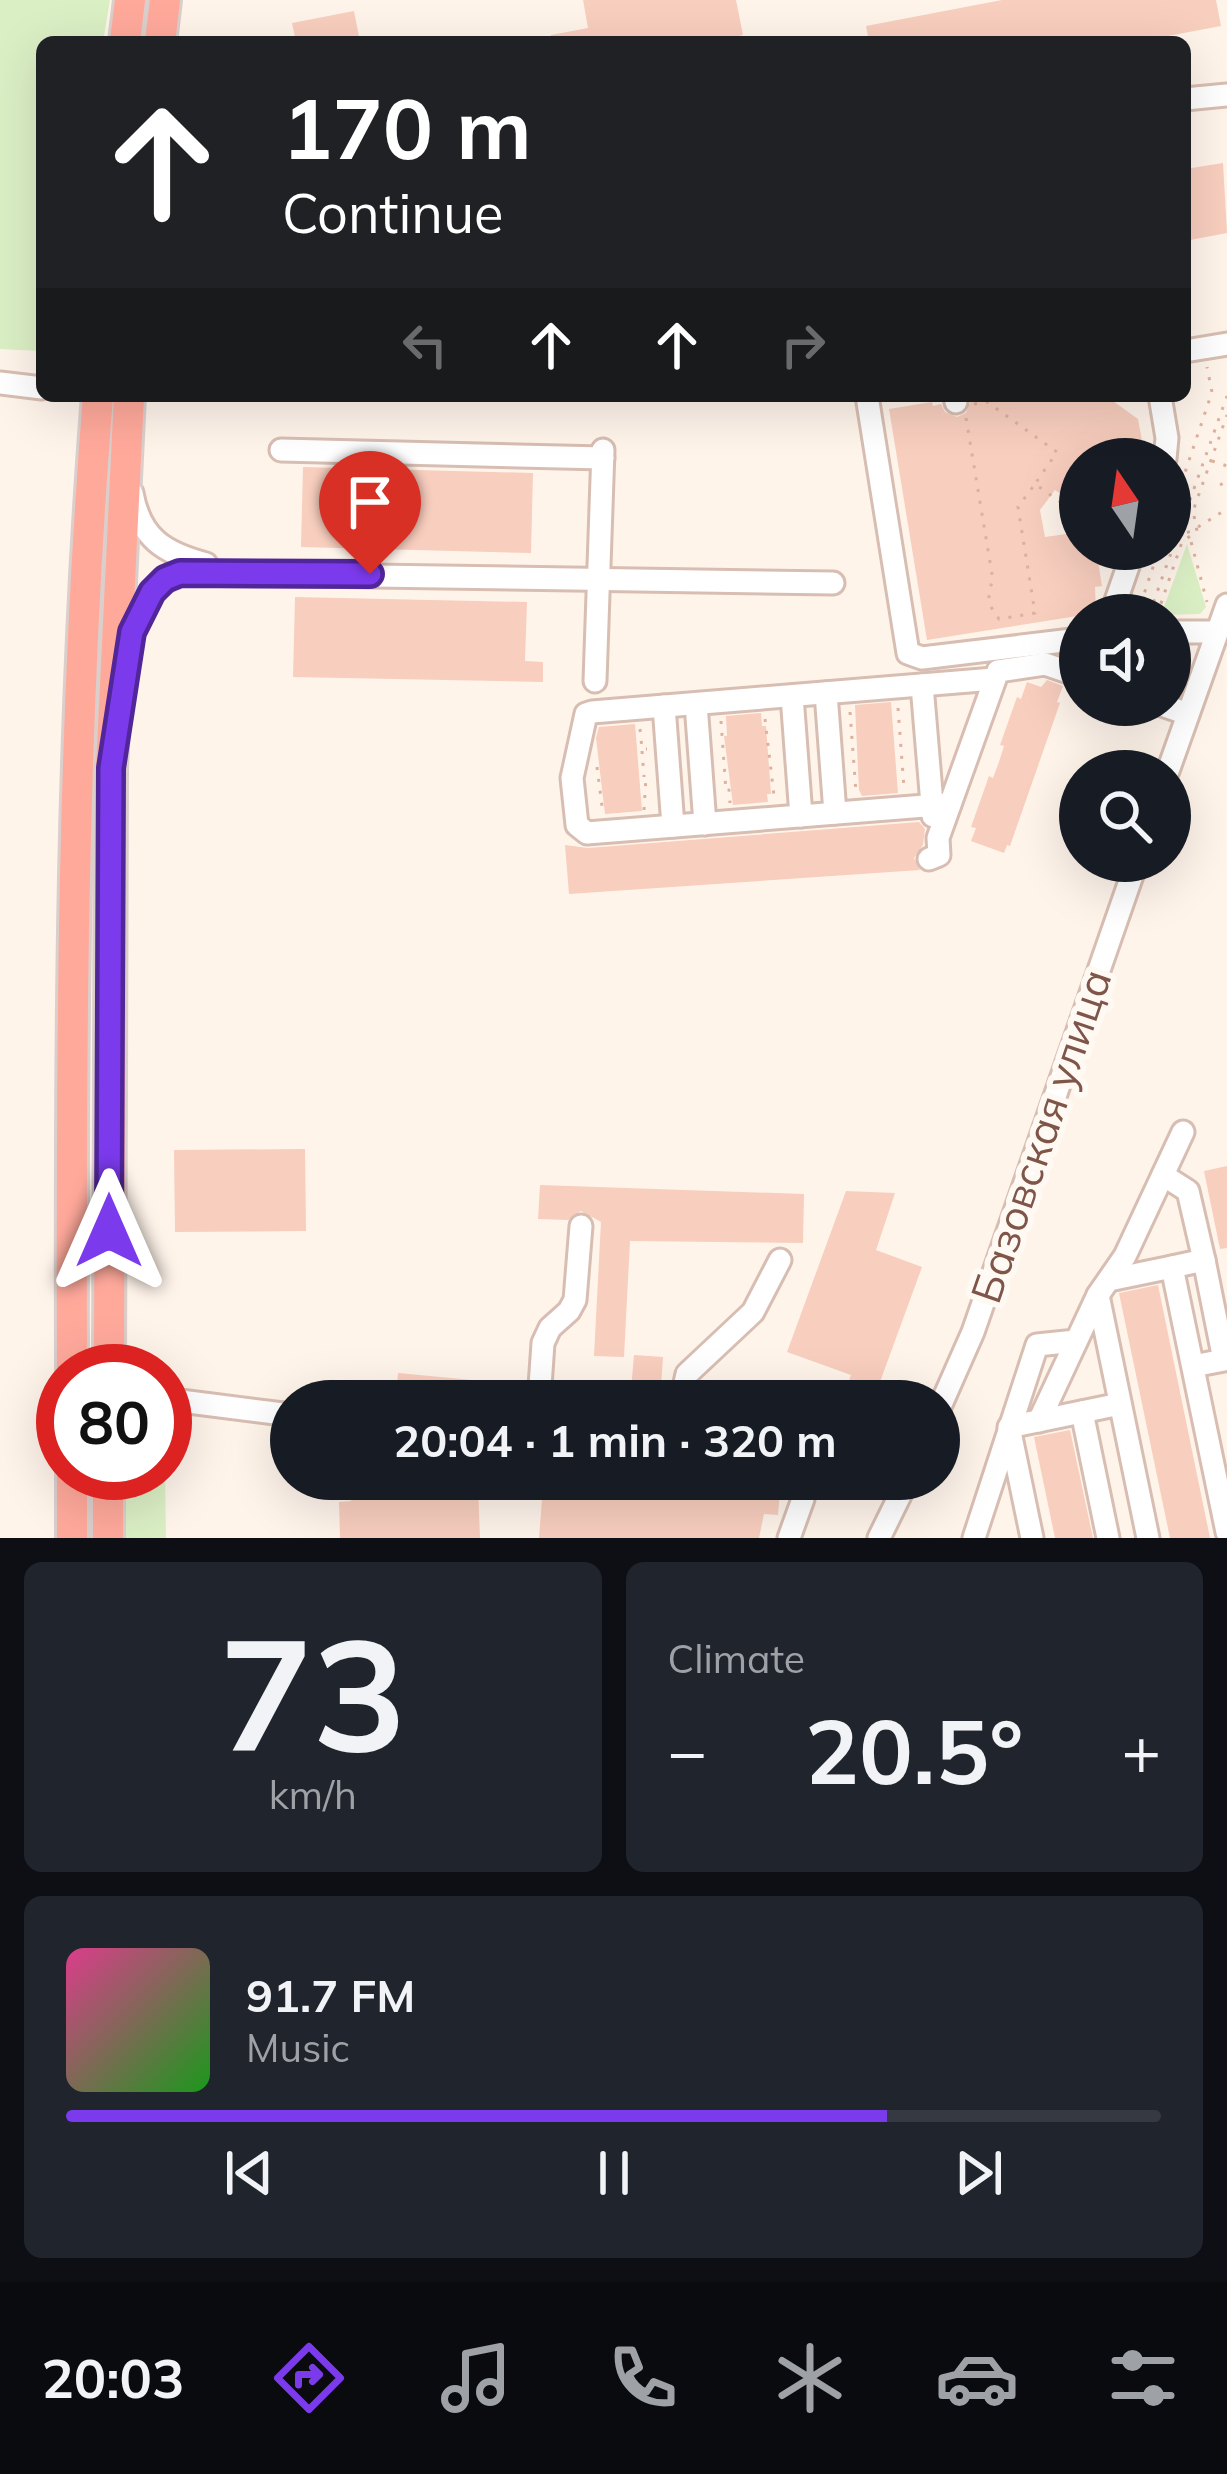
<!DOCTYPE html>
<meta charset="utf-8">
<style>
:root{--surface:#171b24;--page:#20242c;--text:#f1f3f6;--muted:#9ea1a6;--line:#363941;--accent:#7c3aed}
body{margin:0;font-family:Mulish,sans-serif;background:var(--page);color:var(--text);height:100vh;display:flex;flex-direction:column;font-size:45px;white-space:nowrap}
*{box-sizing:border-box;margin:0}
p{font-size:39px;color:var(--muted)}
.icon{flex:none;width:66px;height:66px;fill:none;stroke:currentColor;stroke-width:2;stroke-linecap:round;stroke-linejoin:round}
.map{position:relative;height:1538px;overflow:hidden}
.details{display:flex;flex-direction:column;gap:24px;padding:24px;background:#0d0f14;flex:1}
.details>*{flex:none}
.guide{position:absolute;left:36px;top:36px;width:1155px;height:366px;border-radius:18px;box-shadow:0 12px 48px #0002;background:#202124;color:#fff;overflow:hidden}
.needle{width:78px;rotate:347deg}
.buttons{position:absolute;left:1059px;top:438px;display:grid;gap:24px}
.buttons a{display:grid;place-items:center;width:132px;height:132px;border-radius:50%;background:var(--surface);box-shadow:0 12px 48px #0002;font-size:60px}
.speed{position:absolute;left:36px;top:1344px;display:flex;gap:24px;font-size:60px;font-weight:700;text-align:center}
.speed>*{display:grid;place-content:center;width:156px;height:156px;border-radius:50%;background:var(--surface);box-shadow:0 12px 48px #0002;line-height:1}
.speed .limit{border:18px solid #d22;background:#fff;color:#111}
.pin{position:absolute;display:grid;place-items:center;width:102px;height:102px;color:#fff;margin:-123px -51px;border-radius:50% 50% 50% 0;rotate:-45deg;box-shadow:0 0 12px #0007}
.pin .icon{rotate:45deg}
.me{position:absolute;width:132px;margin:-66px;rotate:0deg;stroke-linejoin:round;filter:drop-shadow(0 0 9px #0008)}
.turn{display:flex;align-items:center;gap:42px;height:252px;padding:0 48px;font-size:54px}
.turn .icon{width:156px;height:156px;stroke-width:2.5}
.turn b{display:block;font-size:84px;line-height:102px}
.lanes{display:flex;align-items:center;height:114px;padding:0 48px;background:#0003;justify-content:center;gap:60px;direction:ltr}
.lanes .off{opacity:.35}
.big{font-size:90px;font-weight:700;line-height:1.1}
.details .tile{flex:1;display:flex;flex-direction:column;justify-content:center;gap:18px;min-width:0;padding:0 42px;border-radius:18px;background:var(--page)}
.details .dial{align-items:center;gap:0}
.dial b{font-size:156px;line-height:1}
.song{display:flex;align-items:center;gap:36px}
.cover{width:144px;height:144px;border-radius:18px;background:linear-gradient(135deg,hsl(330 70% 55%),hsl(120 70% 35%))}
.played{height:12px;border-radius:6px;background:linear-gradient(90deg,var(--accent) 75%,var(--line) 75%)}
.keys{display:flex;justify-content:space-around;direction:ltr}
.heat{display:flex;justify-content:space-between;align-items:center;font-size:66px;direction:ltr}
.details .tiles{flex:1;display:grid;gap:24px;grid-template-columns:1fr 1fr}
.tile:last-child{grid-column:span 2}
.trip{position:absolute;left:270px;top:1380px;width:690px;height:120px;border-radius:60px;background:var(--surface);box-shadow:0 12px 48px #0002;font-weight:700;line-height:120px;text-align:center}
.tabs{display:flex;height:192px;justify-content:space-around;align-items:center;background:#090b0e;color:var(--muted)}
.tabs .icon{width:84px;height:84px}
.tabs .on{color:var(--accent)}
.tabs b{font-size:54px;color:var(--text)}
.map>svg:first-child{display:block}
</style>
<div class="map">
<svg width="1227" height="1538" viewBox="0 0 1227 1538">
<rect width="100%" height="100%" fill="#fff4ea"/>
<g fill="#dbefc5">
<path d="M0,0H110L103,42H42L40,351L0,349Z"/>
<path d="M1187,544L1206,607L1200,614L1161,615Z"/>
<path d="M165,1469L166,1538H121V1473H165Z"/>
</g>
<g fill="#f8cebe">
<path d="M583,0H736L743,35L711,42H551V35L588,28Z"/>
<path d="M1002,0H1216L1221,26L1136,42H869L866,26Z"/>
<path d="M354,11L360,42H296L292,23Z"/>
<path d="M1223,163L1227,233L1185,241V169Z"/>
<path d="M993,396H1106L1138,419L1143,446L1133,459H1080V508L1055,490L1040,510L1045,537L1080,532V549H1096L1102,586L1095,587L1096,613L927,640L889,409L932,402L933,406L941,404L945,412L957,417L966,413L971,400Z"/>
<path d="M303,467L533,473L531,553L301,547Z"/>
<path d="M295,597L527,602L525,661L543,662V682L293,677Z"/>
<path d="M1047,680L1063,686L1057,702L1060,703L1010,846L1007,845L1004,853L971,841L976,828L971,827L989,776L993,778L999,762L1004,746L1000,745L1017,697L1021,699L1027,682L1041,687Z"/>
<path d="M891,702L898,793L862,796L859,790L855,705Z"/>
<path d="M761,713L762,726H766L771,794H767L768,802L733,805L724,736H727L726,716Z"/>
<path d="M635,724L642,811L605,814L596,738L599,727Z"/>
<path d="M919,822L925,829L923,845L914,858L920,870L569,894L565,845L588,848Z"/>
<path d="M305,1149L306,1231L175,1232L174,1150Z"/>
<path d="M1227,1166V1248L1220,1249L1204,1171Z"/>
<path d="M540,1185L804,1194L803,1243L630,1241L624,1357L594,1356L601,1222L581,1211L568,1220L538,1219Z"/>
<path d="M846,1191L895,1193L876,1250L922,1267L873,1401H842L851,1375L787,1352Z"/>
<path d="M1158,1285L1210,1538H1170L1119,1293Z"/>
<path d="M634,1355L663,1357L660,1401H630Z"/>
<path d="M398,1373L483,1381L482,1401L396,1396Z"/>
<path d="M1070,1430L1093,1538H1055L1034,1437Z"/>
<path d="M352,1479H369L368,1500L397,1499V1488L478,1485L480,1538H340L339,1502L351,1501Z"/>
<path d="M524,1479L781,1481L778,1515L764,1514L759,1538H539L542,1499L523,1498Z"/>
</g>
<g fill="none" stroke-linecap="round" stroke-linejoin="round">
<defs>
<g id="minor">
<path d="M1185,99L1227,95"/>
<path d="M1185,351L1227,344"/>
<path d="M0,383L42,388"/>
<path d="M867,396L908,653L922,658L1080,639"/>
<path d="M955,396L956,402"/>
<path d="M1160,396L1167,438L1165,459"/>
<path d="M281,450L603,458"/>
<path d="M132,493C140,538 164,553 206,564"/>
<path d="M1111,615L1134,549"/>
<path d="M1170,632H1217"/>
<path d="M128,655C134,620 145,588 180,573L833,583"/>
<path d="M595,681L603,450"/>
<path d="M922,685L933,816"/>
<path d="M826,693L835,813"/>
<path d="M792,696L801,816"/>
<path d="M696,704L705,824"/>
<path d="M1162,705L1188,714"/>
<path d="M664,706L673,826"/>
<path d="M1168,771L1227,605"/>
<path d="M950,804L587,833L577,825L572,778L586,714L592,712L994,679"/>
<path d="M929,859L939,855L938,838L998,671L1045,664L1080,676"/>
<path d="M1163,1175L1188,1191L1204,1260"/>
<path d="M1109,1280L1172,1267"/>
<path d="M1098,1295L1148,1538"/>
<path d="M1193,1366L1224,1360L1204,1260L1172,1267L1227,1532"/>
<path d="M165,1399L291,1415"/>
<path d="M539,1401L543,1343L550,1328L569,1311L575,1300L581,1226"/>
<path d="M681,1401L687,1374L753,1312L780,1260"/>
<path d="M939,1409L973,1332L1137,861"/>
<path d="M1082,1412L1108,1538"/>
<path d="M1039,1421L1098,1295L1125,1256L1183,1132"/>
<path d="M789,1538L803,1499L805,1479"/>
<path d="M879,1538L908,1479"/>
<path d="M974,1538L1037,1345L1076,1341"/>
<path d="M1032,1538L1009,1427L1120,1404"/>
</g>
<g id="highway">
<path d="M125,42L130,0"/>
<path d="M160,42L165,0"/>
<path d="M72,1371C71,1046 72,720 98,396"/>
<path d="M109,1371L111,768L129,396"/>
<path d="M72,1538V1473"/>
<path d="M108,1538V1473"/>
</g>
</defs>
<use href="#minor" stroke="#d8beb2" stroke-width="27"/>
<use href="#highway" stroke="#dbcfcc" stroke-width="36"/>
<g stroke="#deb19f" stroke-width="3" stroke-dasharray="3 9" stroke-linecap="butt">
<path d="M974,404L987,402L1057,452L1035,484"/>
<path d="M966,418L993,580C986,597 988,605 999,619L1035,613L1018,507L1035,484L1080,516"/>
<path d="M1212,461L1227,466"/>
<path d="M1220,485L1227,481"/>
<path d="M1170,517L1212,392L1207,367"/>
<path d="M1185,519L1207,602"/>
<path d="M1198,527L1227,509"/>
<path d="M1137,615L1150,612L1227,396"/>
<path d="M1137,615L1159,549"/>
<path d="M1157,615L1182,542L1197,531L1193,511L1227,415"/>
<path d="M898,708L904,788"/>
<path d="M850,712L856,792"/>
<path d="M765,719L774,796L771,799"/>
<path d="M721,721L726,791L729,790L730,803"/>
<path d="M640,729L642,749H647"/>
<path d="M642,751L644,777"/>
<path d="M597,767L603,814"/>
<path d="M644,810L646,777"/>
</g>
<use href="#minor" stroke="#fff" stroke-width="21"/>
<use href="#highway" stroke="#ffa99b" stroke-width="30"/>
</g>
<g fill="none" stroke-linecap="round" stroke-linejoin="round">
<defs>
<path id="route" d="M109,1231L111,768L132,632L152,592L165,579L180,573L370,574"/>
</defs>
<use href="#route" stroke="#51269a" stroke-width="30"/>
<use href="#route" stroke="#7c3aed" stroke-width="21"/>
</g>
<g text-anchor="middle" stroke-width="12" stroke-linejoin="round" paint-order="stroke">
<g font-size="42" fill="#7e5548" stroke="#fff9f3">
<text transform="translate(1041 1136) rotate(-71)" y="15">Базовская улица</text>
</g>
</g>
</svg>
<div class="buttons">
<a><svg class="needle" viewBox="-14 -14 28 28"><path d="M0-13l5 13h-10z" fill="#e53935"/><path d="M0 13l5-13h-10z" fill="#9ea1a6"/></svg></a>
<a><svg class="icon" aria-label="sound" viewBox="0 0 24 24"><path d="M4 9h4l5-4v14l-5-4H4zM17 9q2 3 0 6"/></svg></a>
<a><svg class="icon" aria-label="search" viewBox="0 0 24 24"><circle cx="10" cy="10" r="6"/><path d="M15 15l6 6"/></svg></a>
</div>
<div class="speed"><div class="limit">80</div></div>
<div class="pin" style="left:370px;top:574px;background:#d93025"><svg class="icon" aria-label="arrive" viewBox="0 0 24 24"><path d="M6 21V4h12l-3 4 3 4H6"/></svg></div>
<svg class="me" style="left:109px;top:1231px" viewBox="-20 -20 40 40"><path d="M0-17L14 15 0 8-14 15z" fill="#7c3aed" stroke="#fff" stroke-width="4"/></svg>
<div class="trip">20:04 · 1 min · 320 m</div>
<div class="guide">
<div class="turn"><svg class="icon" aria-label="ahead" viewBox="0 0 24 24"><path d="M12 20V5M6 11l6-6 6 6"/></svg><div><b>170 m</b>Continue</div></div>
<div class="lanes"><svg class="icon off" aria-label="left" viewBox="0 0 24 24"><path d="M17 20v-9H6M10 6l-5 5 5 5"/></svg><svg class="icon" aria-label="ahead" viewBox="0 0 24 24"><path d="M12 20V5M6 11l6-6 6 6"/></svg><svg class="icon" aria-label="ahead" viewBox="0 0 24 24"><path d="M12 20V5M6 11l6-6 6 6"/></svg><svg class="icon off" aria-label="right" viewBox="0 0 24 24"><path d="M7 20v-9h11M14 6l5 5-5 5"/></svg></div>
</div>
</div>
<section class="details">
<div class="tiles">
<div class="tile dial"><b>73</b><p>km/h</p></div>
<div class="tile"><p>Climate</p>
<div class="heat"><a>−</a><b class="big">20.5°</b><a>+</a></div>
</div>
<div class="tile">
<div class="song"><i class="cover"></i><div><b>91.7 FM</b><p>Music</p></div></div>
<div class="played"></div>
<div class="keys"><svg class="icon" aria-label="previous" viewBox="0 0 24 24"><path d="M18 5L8 12l10 7zM5 5v14"/></svg><svg class="icon" aria-label="pause" viewBox="0 0 24 24"><path d="M8 5v14M16 5v14"/></svg><svg class="icon" aria-label="next" viewBox="0 0 24 24"><path d="M6 5l10 7-10 7zM19 5v14"/></svg></div>
</div>
</div>
</section>
<nav class="tabs">
<b>20:03</b>
<svg class="icon on" aria-label="directions" viewBox="0 0 24 24"><path d="M12 3l9 9-9 9-9-9zM9 14v-3h6M13 9l2 2-2 2"/></svg>
<svg class="icon" aria-label="music" viewBox="0 0 24 24"><path d="M9 18V5l10-2v13"/><circle cx="6" cy="18" r="3"/><circle cx="16" cy="16" r="3"/></svg>
<svg class="icon" aria-label="phone" viewBox="0 0 24 24"><path d="M5 4h4l2 5-3 2q2 4 5 5l2-3 5 2v4C11 20 4 13 5 4z"/></svg>
<svg class="icon" aria-label="climate" viewBox="0 0 24 24"><path d="M12 3v18M4 7l16 10M4 17L20 7"/></svg>
<svg class="icon" aria-label="car" viewBox="0 0 24 24"><path d="M5 17H2v-5l4-1 3-4h7l3 4 3 1v5h-3M9 17h6M6 11h13"/><circle cx="7" cy="17" r="2"/><circle cx="17" cy="17" r="2"/></svg>
<svg class="icon" aria-label="filters" viewBox="0 0 24 24"><path d="M4 7h16M4 17h16"/><circle cx="9" cy="7" r="2"/><circle cx="15" cy="17" r="2"/></svg>
</nav>
